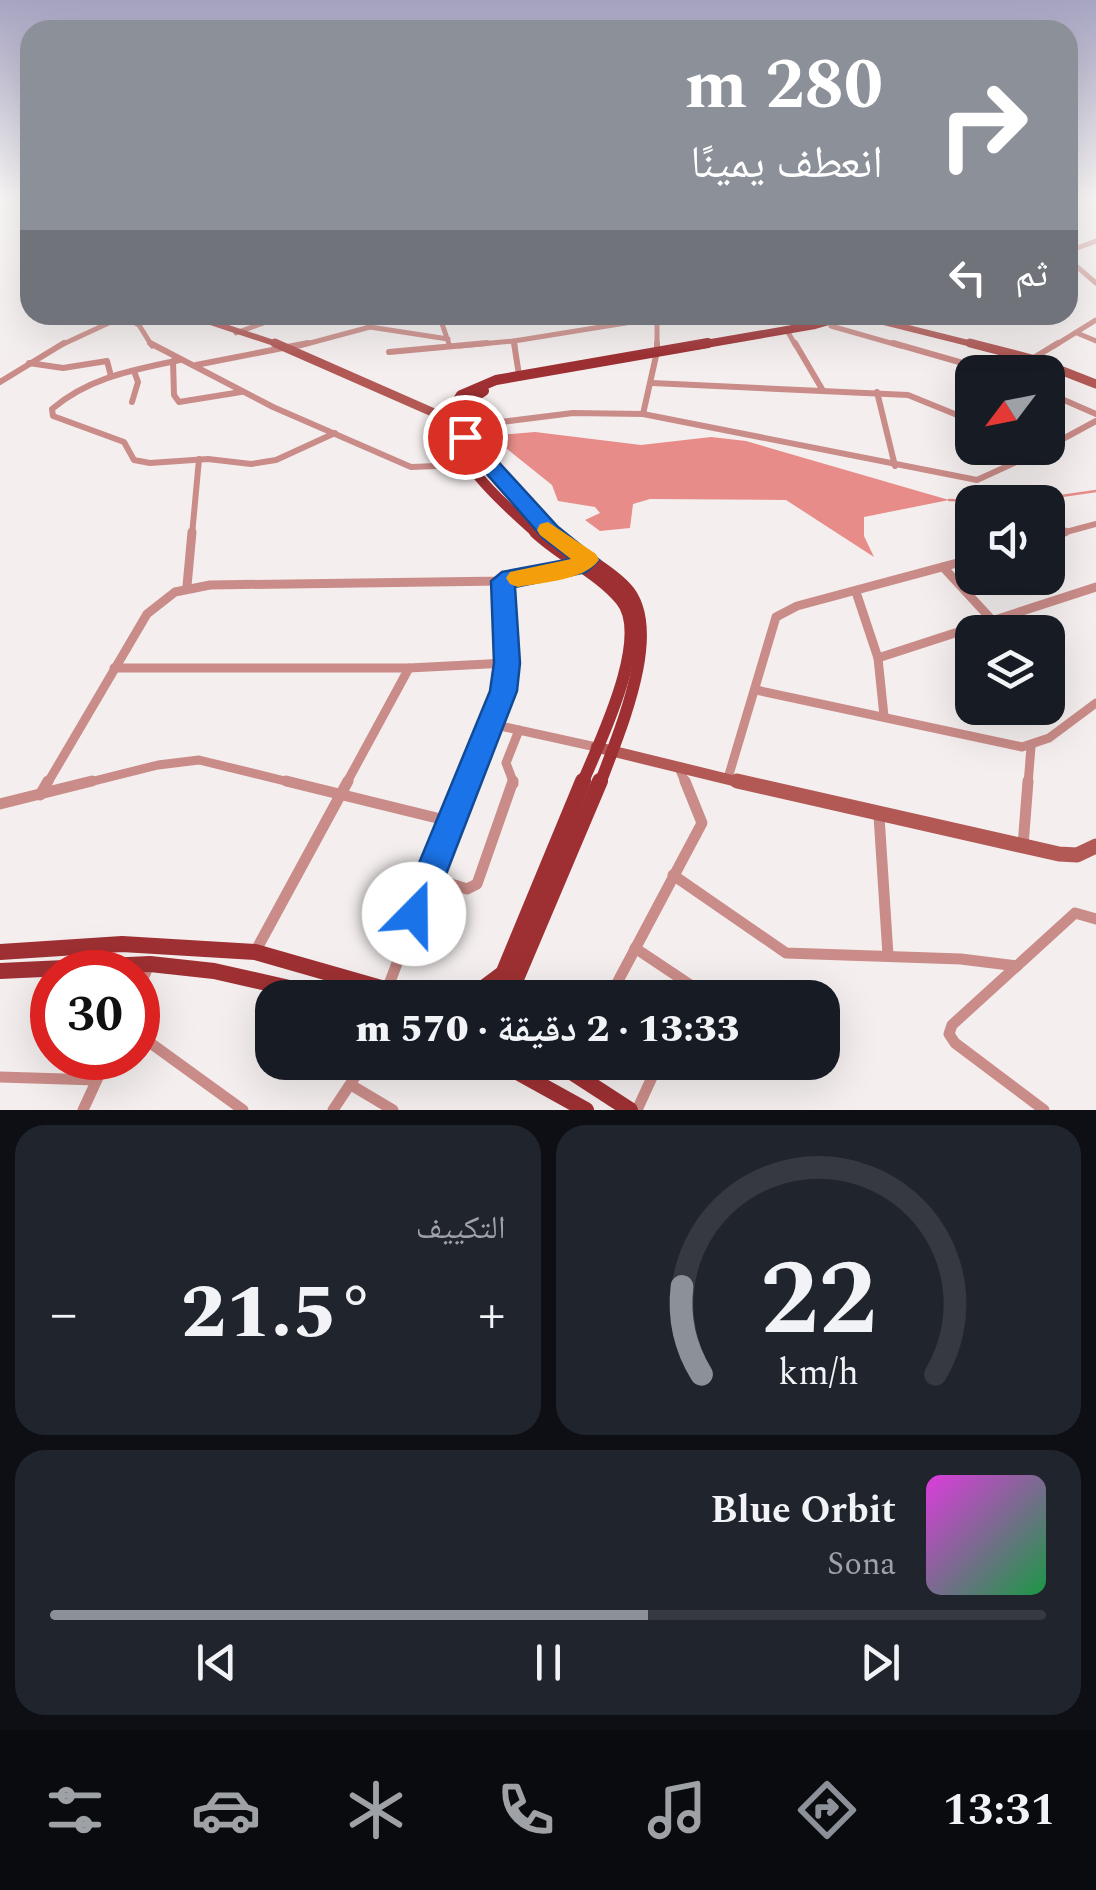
<!DOCTYPE html>
<html lang="ar">
<meta charset="utf-8">
<style>
:root{--surface:#171b24;--page:#20242c;--text:#f1f3f6;--muted:#9ea1a6;--line:#363941;--accent:#8c9099}
body{margin:0;font-family:Spectral,"Noto Naskh Arabic",serif;background:var(--page);color:var(--text);direction:rtl;height:100vh;display:flex;flex-direction:column;font-size:38px;white-space:nowrap}
*{box-sizing:border-box;margin:0}
p{font-size:32px;color:var(--muted)}
.icon{flex:none;width:55px;height:55px;fill:none;stroke:currentColor;stroke-width:2;stroke-linecap:round;stroke-linejoin:round}
.map{position:relative;height:1110px;overflow:hidden;direction:ltr}
.details{display:flex;flex-direction:column;gap:15px;padding:15px;background:#0d0f14;flex:1}
.details>*{flex:none}
.guide{position:absolute;left:20px;top:20px;width:1058px;height:305px;border-radius:30px;box-shadow:0 10px 40px #0002;direction:rtl;background:#8c9099;color:#fff;overflow:hidden}
.needle{width:65px;rotate:238deg}
.fabs{position:absolute;left:955px;top:355px;display:grid;gap:20px}
.fabs a{display:grid;place-items:center;width:110px;height:110px;border-radius:20px;background:var(--surface);box-shadow:0 10px 40px #0002;font-size:50px}
.speed{position:absolute;left:30px;top:950px;display:flex;gap:20px;font-size:50px;font-weight:700;text-align:center}
.speed>*{display:grid;place-content:center;width:130px;height:130px;border-radius:50%;background:var(--surface);box-shadow:0 10px 40px #0002;line-height:1}
.speed .limit{border:15px solid #d22;background:#fff;color:#111}
.pin{position:absolute;display:grid;place-items:center;width:85px;height:85px;color:#fff;margin:-42px;border:5px solid #fff;border-radius:50%;box-shadow:0 2px 10px #0007}
.me{position:absolute;width:110px;margin:-55px;rotate:22deg;stroke-linejoin:round;filter:drop-shadow(0 0 8px #0008)}
.turn{display:flex;align-items:center;gap:35px;height:210px;padding:0 30px;font-size:45px}
.turn .icon{width:130px;height:130px;stroke-width:2.5}
.turn b{display:block;font-size:70px;line-height:85px}
.then{display:flex;align-items:center;height:95px;padding:0 30px;background:#0003;gap:20px;font-size:38px}
.big{font-size:75px;font-weight:800;line-height:1.1}
.details .card{flex:1;display:flex;flex-direction:column;justify-content:center;gap:15px;min-width:0;padding:0 35px;border-radius:30px;background:var(--page)}
.details .dial{align-items:center;gap:0}
.dial svg{height:260px;overflow:visible;fill:none;stroke:var(--line);stroke-width:7;stroke-linecap:round;text-anchor:middle}
.dial text{fill:var(--text);stroke:none}
.song{display:flex;align-items:center;gap:30px}
.cover{width:120px;height:120px;border-radius:15px;background:linear-gradient(135deg,hsl(300 70% 55%),hsl(140 70% 35%))}
.played{height:10px;border-radius:5px;background:linear-gradient(90deg,var(--accent) 60%,var(--line) 60%)}
.keys{display:flex;justify-content:space-around;direction:ltr}
.heat{display:flex;justify-content:space-between;align-items:center;font-size:55px;direction:ltr}
.details .tiles{flex:1;display:grid;gap:15px;grid-template-columns:1fr 1fr}
.card:last-child{grid-column:span 2}
.trip{position:absolute;left:255px;top:980px;width:585px;height:100px;border-radius:30px;background:var(--surface);box-shadow:0 10px 40px #0002;font-weight:800;line-height:100px;text-align:center;direction:rtl}
.tab-bar{display:flex;height:160px;justify-content:space-around;align-items:center;background:#090b0e;color:var(--muted)}
.tab-bar .icon{width:70px;height:70px}
.tab-bar .current{color:var(--accent)}
.tab-bar b{font-size:45px;color:var(--text)}
.map>svg:first-child{display:block}
</style>
<div class="map">
<svg width="1096" height="1110" viewBox="0 0 1096 1110">
<rect width="100%" height="100%" fill="#f4efee"/>
<path fill="#e78c88" d="M535,432L641,445L711,437L746,441L949,500L864,517V536L874,557L786,500L650,499L633,504L630,528L600,531L585,520L600,513L595,507L558,501L552,485L496,440L497,435Z"/>
<g fill="none" stroke-linecap="round" stroke-linejoin="round">
<g stroke="#e78c88" stroke-width="2.5">
<path d="M949,500L1017,502"/>
<path d="M1020,502L1096,491"/>
</g>
<g stroke="#ca8c88" stroke-width="5">
<path d="M1068,259L1096,283"/>
<path d="M1069,260L1077,248L1096,241"/>
<path d="M439,315L449,344"/>
<path d="M124,316L139,325L152,346"/>
<path d="M657,318V346"/>
<path d="M831,326L901,346"/>
<path d="M370,327L448,339"/>
<path d="M236,333L285,315"/>
<path d="M1077,333L1096,341"/>
<path d="M789,334L796,346"/>
<path d="M514,341L515,346"/>
<path d="M59,346L126,315"/>
<path d="M299,346L370,327L360,315"/>
<path d="M459,346L514,341L675,315"/>
<path d="M1054,346L1096,320"/>
</g>
<g stroke="#ca8c88" stroke-width="6">
<path d="M150,343L273,407L411,467L437,466L464,457"/>
<path d="M514,343L519,375"/>
<path d="M657,343V351"/>
<path d="M795,343L822,389"/>
<path d="M893,343L994,372"/>
<path d="M389,352L487,343"/>
<path d="M1032,359L1058,343"/>
<path d="M180,360C134,370 89,377 52,409L53,416L124,442L134,460L150,463L208,459L251,464L276,460L335,433"/>
<path d="M173,361L174,395L179,402L241,392"/>
<path d="M29,363L63,368L107,361L111,376"/>
<path d="M196,365L308,343"/>
<path d="M0,382L64,343"/>
<path d="M652,383L908,395L972,421"/>
<path d="M877,392L895,466"/>
<path d="M1048,393L1096,414"/>
<path d="M132,402L138,382L134,371"/>
<path d="M643,414L656,356"/>
<path d="M461,427L573,413L643,414L977,480L1047,448"/>
<path d="M1048,447L1096,421"/>
<path d="M192,535L199,459"/>
<path d="M1055,535L1096,524"/>
</g>
<g stroke="#ca8c88" stroke-width="9">
<path d="M1048,537L1065,532"/>
<path d="M943,567L992,620"/>
<path d="M187,586L192,532"/>
<path d="M856,592L878,658L884,716"/>
<path d="M878,658L1096,587"/>
<path d="M114,668H409L507,663"/>
<path d="M756,690L1022,747L1049,738L1096,703"/>
<path d="M491,724L596,747"/>
<path d="M679,768L686,784"/>
<path d="M728,778L776,617L797,606L972,559"/>
<path d="M47,784L147,614L175,592L210,585L502,581L580,565"/>
<path d="M82,784L158,765L199,760L297,784"/>
<path d="M346,784L409,668"/>
<path d="M465,784L504,691L507,663L502,581"/>
<path d="M514,784L506,763L519,730"/>
<path d="M1028,784L1031,747"/>
</g>
<g stroke="#ca8c88" stroke-width="11">
<path d="M286,781L449,821"/>
<path d="M40,795L48,781"/>
<path d="M0,804L92,781"/>
<path d="M879,816L888,955"/>
<path d="M1023,846L1028,781"/>
<path d="M673,875L786,953L961,959L1017,966"/>
<path d="M430,877L467,889L477,884L513,781"/>
<path d="M635,948L710,998"/>
<path d="M255,952L348,781"/>
<path d="M388,987L466,781"/>
<path d="M138,990L148,967"/>
<path d="M609,998L702,823L685,781"/>
<path d="M138,1034L243,1110"/>
<path d="M0,1077L96,1080"/>
<path d="M351,1085L393,1110"/>
<path d="M83,1110L107,1058"/>
<path d="M333,1110L365,1062"/>
<path d="M637,1110L659,1062"/>
<path d="M1044,1110L955,1043L949,1034L952,1025L1075,913L1096,919"/>
</g>
<g stroke="#b25956" stroke-width="6">
<path d="M189,315L283,346"/>
<path d="M860,316L980,346"/>
</g>
<g stroke="#b25956" stroke-width="9">
<path d="M275,343L448,419"/>
<path d="M970,343L1032,359L1096,384"/>
</g>
<path stroke="#b25956" stroke-width="11" d="M596,747L747,784"/>
<path stroke="#b25956" stroke-width="15" d="M737,781L1059,854L1077,855L1096,846"/>
<path stroke="#9e3033" stroke-width="8" d="M694,346L815,325L850,315"/>
<g stroke="#9e3033" stroke-width="10">
<path d="M484,391L468,401L460,419C475,465 519,504 554,535"/>
<path d="M538,535C504,504 453,462 449,414L461,395L496,380L708,343"/>
</g>
<g stroke="#9e3033" stroke-width="12">
<path d="M535,532C561,557 598,572 621,600C652,637 599,743 582,784"/>
<path d="M551,532C574,553 604,565 625,587C666,629 617,736 600,784"/>
</g>
<g stroke="#9e3033" stroke-width="16">
<path d="M0,952L122,944L255,952L416,998"/>
<path d="M0,971L150,964L214,971L333,998"/>
<path d="M470,998L501,975"/>
<path d="M493,998L583,781"/>
<path d="M508,998L600,781"/>
<path d="M499,1062L586,1110"/>
<path d="M556,1062L630,1110"/>
</g>
</g>
<linearGradient id="sky" x2="0" y2="1"><stop stop-color="#a7a4c2"/><stop offset="0.56" stop-color="#faf8f7"/><stop offset="1" stop-color="#faf8f7" stop-opacity="0"/></linearGradient>
<rect width="1096" height="356" fill="url(#sky)"/>
<path fill="#1a73e8" stroke="#114b97" stroke-width="2.5" d="M465,431L472,433L558,527L599,560L586,572L515,587L520,663L517,691L426,926L414,931L403,926L398,914L490,691L494,663L491,581L502,572L571,559L543,538L458,441V433Z"/>
<path fill="#f59e0b" d="M548,522L596,554L599,560C583,581 543,582 518,587L510,584L506,578L510,572L571,559L540,535L537,530L540,524Z"/>
</svg>
<div class="fabs">
<a><svg class="needle" viewBox="-14 -14 28 28"><path d="M0-13l5 13h-10z" fill="#e53935"/><path d="M0 13l5-13h-10z" fill="#9ea1a6"/></svg></a>
<a><svg class="icon" aria-label="sound" viewBox="0 0 24 24"><path d="M4 9h4l5-4v14l-5-4H4zM17 9q2 3 0 6"/></svg></a>
<a><svg class="icon" aria-label="layers" viewBox="0 0 24 24"><path d="M12 4l9 5-9 5-9-5zM3 14l9 5 9-5"/></svg></a>
</div>
<div class="speed"><div class="limit">30</div></div>
<div class="pin" style="left:465px;top:437px;background:#d93025"><svg class="icon" aria-label="arrive" viewBox="0 0 24 24"><path d="M6 21V4h12l-3 4 3 4H6"/></svg></div>
<svg class="me" style="left:414px;top:914px" viewBox="-20 -20 40 40"><circle r="19" fill="#fff"/><path d="M0-13L10 11 0 6-10 11z" fill="#1a73e8"/></svg>
<div class="trip">13:33 · 2 دقيقة · 570 m</div>
<div class="guide">
<div class="turn"><svg class="icon" aria-label="right" viewBox="0 0 24 24"><path d="M7 20v-9h11M14 6l5 5-5 5"/></svg><div><b>280 m</b>انعطف يمينًا</div></div>
<div class="then">ثم<svg class="icon" aria-label="left" viewBox="0 0 24 24"><path d="M17 20v-9H6M10 6l-5 5 5 5"/></svg></div>
</div>
</div>
<section class="details">
<div class="tiles">
<div class="card dial"><svg viewBox="0 0 100 80">
<path d="M14 69A42 42 0 1 1 86 69"/>
<path d="M14 69A42 42 0 0 1 8 42" stroke="#8c9099"/>
<text x="50" y="56" font-size="32" font-weight="700">22</text>
<text x="50" y="72" font-size="11">km/h</text>
</svg></div>
<div class="card"><p>التكييف</p>
<div class="heat"><a>−</a><b class="big">21.5°</b><a>+</a></div>
</div>
<div class="card">
<div class="song"><i class="cover"></i><div><b>Blue Orbit</b><p>Sona</p></div></div>
<div class="played"></div>
<div class="keys"><svg class="icon" aria-label="previous" viewBox="0 0 24 24"><path d="M18 5L8 12l10 7zM5 5v14"/></svg><svg class="icon" aria-label="pause" viewBox="0 0 24 24"><path d="M8 5v14M16 5v14"/></svg><svg class="icon" aria-label="next" viewBox="0 0 24 24"><path d="M6 5l10 7-10 7zM19 5v14"/></svg></div>
</div>
</div>
</section>
<nav class="tab-bar">
<b>13:31</b>
<svg class="icon current" aria-label="directions" viewBox="0 0 24 24"><path d="M12 3l9 9-9 9-9-9zM9 14v-3h6M13 9l2 2-2 2"/></svg>
<svg class="icon" aria-label="music" viewBox="0 0 24 24"><path d="M9 18V5l10-2v13"/><circle cx="6" cy="18" r="3"/><circle cx="16" cy="16" r="3"/></svg>
<svg class="icon" aria-label="phone" viewBox="0 0 24 24"><path d="M5 4h4l2 5-3 2q2 4 5 5l2-3 5 2v4C11 20 4 13 5 4z"/></svg>
<svg class="icon" aria-label="climate" viewBox="0 0 24 24"><path d="M12 3v18M4 7l16 10M4 17L20 7"/></svg>
<svg class="icon" aria-label="car" viewBox="0 0 24 24"><path d="M5 17H2v-5l4-1 3-4h7l3 4 3 1v5h-3M9 17h6M6 11h13"/><circle cx="7" cy="17" r="2"/><circle cx="17" cy="17" r="2"/></svg>
<svg class="icon" aria-label="filters" viewBox="0 0 24 24"><path d="M4 7h16M4 17h16"/><circle cx="9" cy="7" r="2"/><circle cx="15" cy="17" r="2"/></svg>
</nav>
